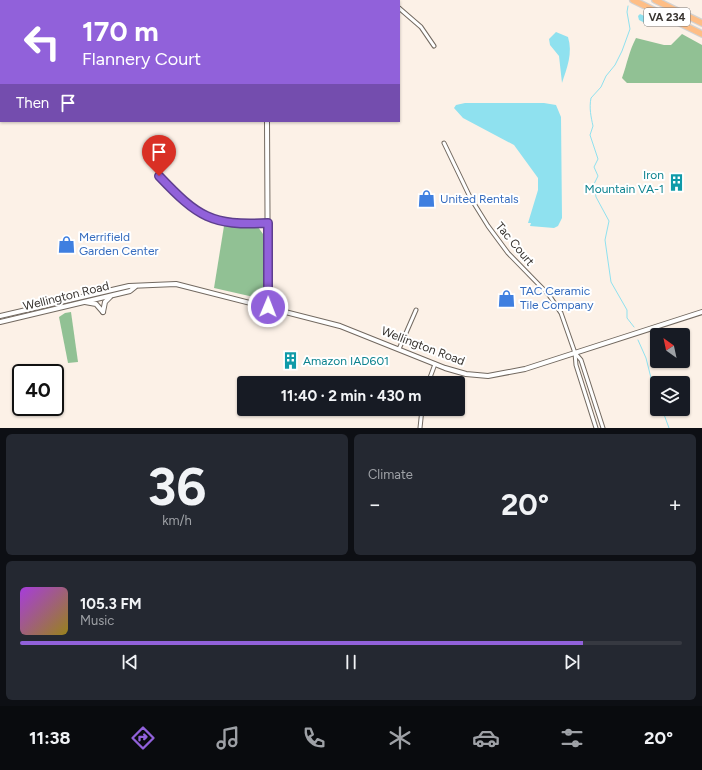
<!DOCTYPE html>
<meta charset="utf-8">
<style>
:root{--surface:#171b24;--page:#242831;--text:#f1f3f6;--muted:#9ea1a6;--line:#363941;--accent:#9161da}
body{margin:0;font-family:Figtree,sans-serif;background:var(--page);color:var(--text);height:100vh;display:flex;flex-direction:column;font-size:15px;white-space:nowrap}
*{box-sizing:border-box;margin:0}
p{font-size:13px;color:var(--muted)}
.icon{flex:none;width:22px;height:22px;fill:none;stroke:currentColor;stroke-width:2;stroke-linecap:round;stroke-linejoin:round}
.map{position:relative;height:428px;overflow:hidden}
.drawer{display:flex;flex-direction:column;gap:6px;padding:6px;background:#0d0f14;flex:1}
.drawer>*{flex:none}
.banner{position:absolute;left:0px;top:0px;width:400px;height:122px;box-shadow:0 1px 3px #0004;background:#9161da;color:#fff;overflow:hidden}
.needle{width:26px;rotate:327deg}
.tools{position:absolute;left:650px;top:328px;display:grid;gap:8px}
.tools a{display:grid;place-items:center;width:40px;height:40px;border-radius:4px;background:var(--surface);box-shadow:0 1px 3px #0004;font-size:20px}
.speed{position:absolute;left:12px;top:364px;display:flex;gap:8px;font-size:20px;font-weight:700;text-align:center}
.speed>*{display:grid;place-content:center;width:52px;height:52px;border-radius:50%;background:var(--surface);box-shadow:0 1px 3px #0004;line-height:1}
.speed .limit{border:2px solid #111;border-radius:6px;background:#fff;color:#111}
.pin{position:absolute;display:grid;place-items:center;width:34px;height:34px;color:#fff;margin:-41px -17px;border-radius:50% 50% 50% 0;rotate:-45deg;box-shadow:0 0 4px #0007}
.pin .icon{rotate:45deg}
.me{position:absolute;width:44px;margin:-22px;rotate:1deg;stroke-linejoin:round;filter:drop-shadow(0 0 3px #0008)}
.turn{display:flex;align-items:center;gap:14px;height:84px;padding:0 16px;font-size:18px}
.turn .icon{width:52px;height:52px;stroke-width:2.5}
.turn b{display:block;font-size:28px;line-height:34px}
.then{display:flex;align-items:center;height:38px;padding:0 16px;background:#0003;gap:8px;font-size:15px}
.big{font-size:30px;font-weight:700;line-height:1.1}
.drawer .tile{flex:1;display:flex;flex-direction:column;justify-content:center;gap:6px;min-width:0;padding:0 14px;border-radius:6px;background:var(--page)}
.drawer .dial{align-items:center;gap:0}
.dial b{font-size:52px;line-height:1}
.song{display:flex;align-items:center;gap:12px}
.cover{width:48px;height:48px;border-radius:6px;background:linear-gradient(135deg,hsl(280 70% 55%),hsl(50 70% 35%))}
.played{height:4px;border-radius:2px;background:linear-gradient(90deg,var(--accent) 85%,var(--line) 85%)}
.keys{display:flex;justify-content:space-around;direction:ltr}
.heat{display:flex;justify-content:space-between;align-items:center;font-size:22px;direction:ltr}
.drawer .tiles{flex:1;display:grid;gap:6px;grid-template-columns:1fr 1fr}
.tile:last-child{grid-column:span 2}
.trip{position:absolute;left:237px;top:376px;width:228px;height:40px;border-radius:4px;background:var(--surface);box-shadow:0 1px 3px #0004;font-weight:700;line-height:40px;text-align:center}
.dock{display:flex;height:64px;justify-content:space-around;align-items:center;background:#090b0e;color:var(--muted)}
.dock .icon{width:28px;height:28px}
.dock .selected{color:var(--accent)}
.dock b{font-size:18px;color:var(--text)}
.map>svg:first-child{display:block}
</style>
<div class="map">
<svg width="702" height="428" viewBox="0 0 702 428">
<rect width="100%" height="100%" fill="#fcf1e7"/>
<g fill="#91c194">
<path d="M682,34L702,45V83H627L622,78C627,64 629,51 636,38L664,45H671Z"/>
<path d="M224,226L258,227L263,234V290L261,295L258,298L214,288Z"/>
<path d="M71,312L78,362L68,363L59,317L65,313Z"/>
</g>
<g fill="#8fe1ef">
<path d="M640,14L651,19L653,24L649,25L639,20L638,16Z"/>
<path d="M556,32L568,37C573,53 567,68 562,83L559,56L550,45L549,39Z"/>
<path d="M465,103H544L556,105L561,117L562,218L558,226L554,228L530,226L531,223H528L538,190V178L514,145L463,118L454,108L456,105Z"/>
</g>
<g fill="none" stroke-linecap="round" stroke-linejoin="round">
<g stroke="#8fe1ef" stroke-width="1">
<path d="M628,6L627,12L630,29L622,51L615,65L606,76L601,87L591,98C589,108 591,117 593,126L590,135L598,159L594,167L598,176L594,184L596,197L609,221L605,240L611,282L627,310V318L634,327"/>
<path d="M638,340L646,358L652,382L657,391"/>
<path d="M662,409L669,428"/>
</g>
<defs>
<g id="street">
<path d="M381,0L384,1"/>
<path d="M301,1L309,0"/>
<path d="M399,8L421,27L434,46"/>
<path d="M444,143L470,197L488,226L508,253L549,295L561,313L575,353L576,365L596,428"/>
<path d="M159,176C198,217 211,225 268,223"/>
<path d="M399,349L416,310"/>
<path d="M575,353L581,360L603,428"/>
<path d="M428,383L435,364"/>
<path d="M420,428L422,409"/>
</g>
<g id="secondary">
<path d="M15,1L16,0"/>
<path d="M22,1V0"/>
<path d="M0,72V77"/>
<path d="M0,108L1,104"/>
<path d="M267,121L268,307"/>
<path d="M85,302L96,304L103,312"/>
<path d="M103,312L105,302L110,297"/>
<path d="M0,316L129,286L176,284L340,326L445,368L466,374L488,376L525,369L702,312"/>
<path d="M0,322L130,291L135,287"/>
</g>
<g id="highway">
<path d="M633,0L702,34"/>
<path d="M655,0L702,23"/>
</g>
</defs>
<use href="#street" stroke="#726960" stroke-width="5"/>
<use href="#secondary" stroke="#726960" stroke-width="6"/>
<use href="#highway" stroke="#d3d2d1" stroke-width="8"/>
<use href="#street" stroke="#fff" stroke-width="3"/>
<use href="#secondary" stroke="#fff" stroke-width="4"/>
<use href="#highway" stroke="#febe86" stroke-width="5.5"/>
</g>
<g fill="none" stroke-linecap="round" stroke-linejoin="round">
<defs>
<path id="route" d="M159,176C198,217 211,226 268,223V307"/>
</defs>
<use href="#route" stroke="#5e3f8e" stroke-width="10"/>
<use href="#route" stroke="#9161da" stroke-width="7"/>
</g>
<defs>
<symbol id="building-bare" viewBox="-9 -9 18 18"><path d="M-4-6H4V6H1V3H-1V6H-4ZM-2.5-4.3h1.7v1.8h-1.7ZM.8-4.3h1.7v1.8H.8ZM-2.5-1h1.7V.8h-1.7ZM.8-1h1.7V.8H.8Z" fill="#0f9aa8" stroke="#fff" stroke-width="2.5" paint-order="stroke"/></symbol>
<symbol id="shop-bare" viewBox="-9 -9 18 18"><path d="M-5-2.5h2.3a2.7 3.5 0 0 1 5.4 0H5L5.5 6h-11ZM-1.5-2.5h3a1.5 2.3 0 0 0-3 0Z" fill="#3f7fe0" stroke="#fff" stroke-width="2.5" paint-order="stroke"/></symbol>
</defs>
<g fill-rule="evenodd">
<use href="#building-bare" x="664" y="170" width="25" height="25"/>
<use href="#shop-bare" x="414" y="186" width="25" height="25"/>
<use href="#shop-bare" x="54" y="232" width="25" height="25"/>
<use href="#shop-bare" x="494" y="286" width="25" height="25"/>
<use href="#building-bare" x="278" y="348" width="25" height="25"/>
</g>
<g text-anchor="middle" stroke-width="4" stroke-linejoin="round" paint-order="stroke">
<rect fill="#fff" stroke="#74716e" stroke-width="1" x="644" y="8" width="46" height="18" rx="3"/>
<g font-size="11" font-weight="bold" fill="#383430">
<text x="667" y="21">VA 234</text>
</g>
<g font-size="12" fill="#0d838f" stroke="#fff" text-anchor="end">
<text x="664" y="179">Iron<tspan x="664" dy="14">Mountain VA-1</tspan></text>
<text x="303" y="365" text-anchor="start">Amazon IAD601</text>
</g>
<g font-size="12" fill="#366cbe" stroke="#fff" text-anchor="start">
<text x="440" y="203">United Rentals</text>
<text x="79" y="241">Merrifield<tspan x="79" dy="14">Garden Center</tspan></text>
<text x="520" y="295">TAC Ceramic<tspan x="520" dy="14">Tile Company</tspan></text>
</g>
<g font-size="12" fill="#383430" stroke="#fff">
<text transform="translate(515 244) rotate(50)" y="4">Tac Court</text>
<text transform="translate(66 296) rotate(-14)" y="4">Wellington Road</text>
<text transform="translate(423 346) rotate(21)" y="4">Wellington Road</text>
</g>
</g>
</svg>
<div class="tools">
<a><svg class="needle" viewBox="-14 -14 28 28"><path d="M0-13l5 13h-10z" fill="#e53935"/><path d="M0 13l5-13h-10z" fill="#9ea1a6"/></svg></a>
<a><svg class="icon" aria-label="layers" viewBox="0 0 24 24"><path d="M12 4l9 5-9 5-9-5zM3 14l9 5 9-5"/></svg></a>
</div>
<div class="speed"><div class="limit">40</div></div>
<div class="pin" style="left:159px;top:176px;background:#d93025"><svg class="icon" aria-label="arrive" viewBox="0 0 24 24"><path d="M6 21V4h12l-3 4 3 4H6"/></svg></div>
<svg class="me" style="left:268px;top:307px" viewBox="-20 -20 40 40"><circle r="17" fill="#9161da" stroke="#fff" stroke-width="3"/><path d="M0-11L8 9 0 5-8 9z" fill="#fff"/></svg>
<div class="trip">11:40 · 2 min · 430 m</div>
<div class="banner">
<div class="turn"><svg class="icon" aria-label="left" viewBox="0 0 24 24"><path d="M17 20v-9H6M10 6l-5 5 5 5"/></svg><div><b>170 m</b>Flannery Court</div></div>
<div class="then">Then<svg class="icon" aria-label="arrive" viewBox="0 0 24 24"><path d="M6 21V4h12l-3 4 3 4H6"/></svg></div>
</div>
</div>
<section class="drawer">
<div class="tiles">
<div class="tile dial"><b>36</b><p>km/h</p></div>
<div class="tile"><p>Climate</p>
<div class="heat"><a>−</a><b class="big">20°</b><a>+</a></div>
</div>
<div class="tile">
<div class="song"><i class="cover"></i><div><b>105.3 FM</b><p>Music</p></div></div>
<div class="played"></div>
<div class="keys"><svg class="icon" aria-label="previous" viewBox="0 0 24 24"><path d="M18 5L8 12l10 7zM5 5v14"/></svg><svg class="icon" aria-label="pause" viewBox="0 0 24 24"><path d="M8 5v14M16 5v14"/></svg><svg class="icon" aria-label="next" viewBox="0 0 24 24"><path d="M6 5l10 7-10 7zM19 5v14"/></svg></div>
</div>
</div>
</section>
<nav class="dock">
<b>11:38</b>
<svg class="icon selected" aria-label="directions" viewBox="0 0 24 24"><path d="M12 3l9 9-9 9-9-9zM9 14v-3h6M13 9l2 2-2 2"/></svg>
<svg class="icon" aria-label="music" viewBox="0 0 24 24"><path d="M9 18V5l10-2v13"/><circle cx="6" cy="18" r="3"/><circle cx="16" cy="16" r="3"/></svg>
<svg class="icon" aria-label="phone" viewBox="0 0 24 24"><path d="M5 4h4l2 5-3 2q2 4 5 5l2-3 5 2v4C11 20 4 13 5 4z"/></svg>
<svg class="icon" aria-label="climate" viewBox="0 0 24 24"><path d="M12 3v18M4 7l16 10M4 17L20 7"/></svg>
<svg class="icon" aria-label="car" viewBox="0 0 24 24"><path d="M5 17H2v-5l4-1 3-4h7l3 4 3 1v5h-3M9 17h6M6 11h13"/><circle cx="7" cy="17" r="2"/><circle cx="17" cy="17" r="2"/></svg>
<svg class="icon" aria-label="filters" viewBox="0 0 24 24"><path d="M4 7h16M4 17h16"/><circle cx="9" cy="7" r="2"/><circle cx="15" cy="17" r="2"/></svg>
<b>20°</b>
</nav>
